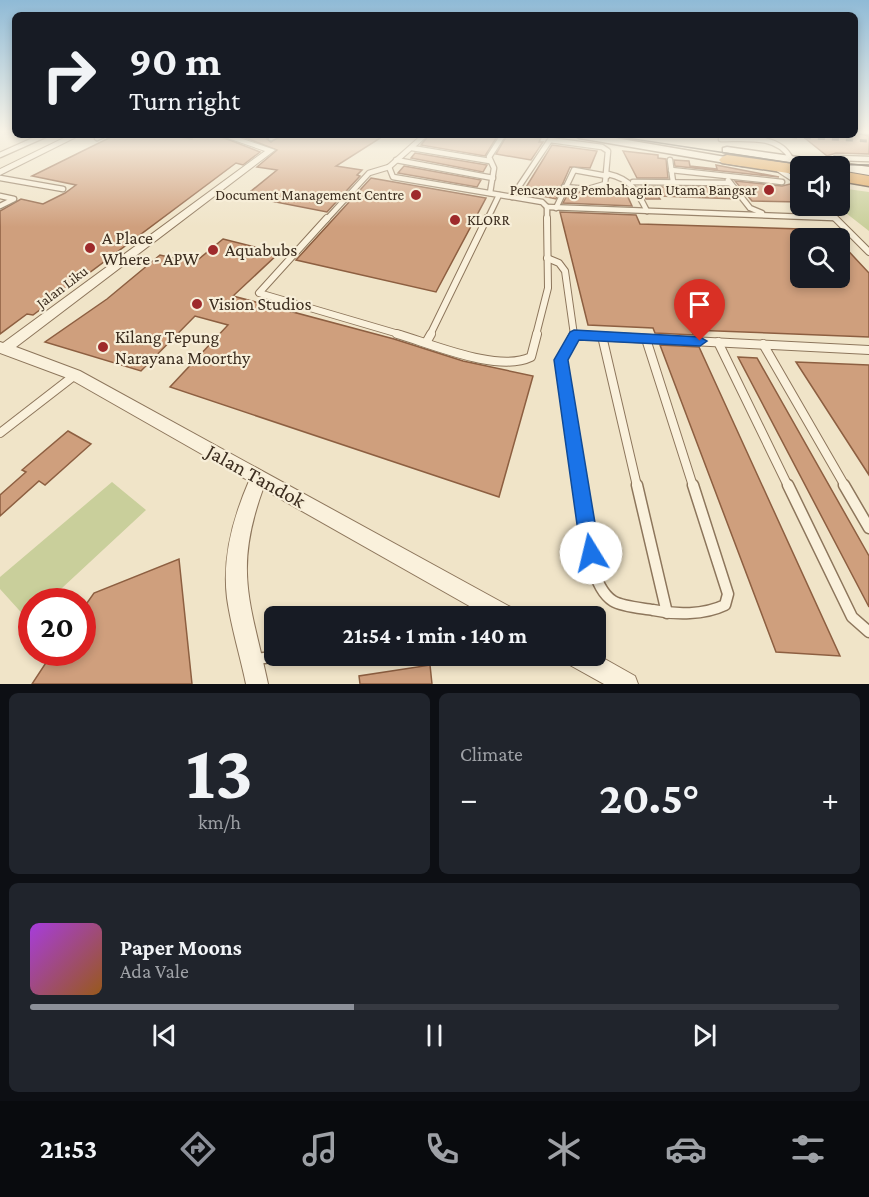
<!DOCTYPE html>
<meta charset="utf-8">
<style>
:root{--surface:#171b24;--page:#20242c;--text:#f1f3f6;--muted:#9ea1a6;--line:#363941;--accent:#8c9099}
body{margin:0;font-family:"Crimson Pro",serif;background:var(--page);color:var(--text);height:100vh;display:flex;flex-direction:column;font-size:22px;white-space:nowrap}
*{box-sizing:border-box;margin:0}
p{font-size:20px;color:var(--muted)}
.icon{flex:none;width:33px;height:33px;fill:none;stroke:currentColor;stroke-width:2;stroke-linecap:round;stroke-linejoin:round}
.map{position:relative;height:684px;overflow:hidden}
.panel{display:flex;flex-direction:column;gap:9px;padding:9px;background:#0d0f14;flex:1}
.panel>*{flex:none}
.top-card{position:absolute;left:12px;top:12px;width:846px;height:126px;border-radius:9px;box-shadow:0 3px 9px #0003;background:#171b24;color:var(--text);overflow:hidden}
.buttons{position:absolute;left:790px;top:156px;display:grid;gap:12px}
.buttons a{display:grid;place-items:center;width:60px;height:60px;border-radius:9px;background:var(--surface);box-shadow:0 3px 9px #0003;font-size:30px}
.speed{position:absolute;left:18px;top:588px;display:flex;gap:12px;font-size:30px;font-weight:700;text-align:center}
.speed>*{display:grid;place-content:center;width:78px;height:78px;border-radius:50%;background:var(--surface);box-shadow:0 3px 9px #0003;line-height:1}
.speed .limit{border:9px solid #d22;background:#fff;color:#111}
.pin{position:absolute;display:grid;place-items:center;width:51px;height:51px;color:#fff;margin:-62px -26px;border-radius:50% 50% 50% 0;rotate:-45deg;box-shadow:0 0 6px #0007}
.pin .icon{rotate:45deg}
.me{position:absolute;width:66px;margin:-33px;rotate:351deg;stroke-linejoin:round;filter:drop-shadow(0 0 4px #0008)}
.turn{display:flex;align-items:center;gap:21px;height:126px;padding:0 18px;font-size:27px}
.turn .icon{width:78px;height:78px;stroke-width:2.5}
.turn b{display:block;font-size:42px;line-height:51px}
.big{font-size:45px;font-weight:700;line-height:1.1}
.panel .widget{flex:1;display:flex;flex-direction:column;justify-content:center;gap:9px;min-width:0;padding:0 21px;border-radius:9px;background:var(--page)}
.panel .dial{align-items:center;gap:0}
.dial b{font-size:78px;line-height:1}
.song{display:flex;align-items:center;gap:18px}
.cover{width:72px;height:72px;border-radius:9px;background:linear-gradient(135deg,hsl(280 70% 55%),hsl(30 70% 35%))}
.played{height:6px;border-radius:3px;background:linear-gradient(90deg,var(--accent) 40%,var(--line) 40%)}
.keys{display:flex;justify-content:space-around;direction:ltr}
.heat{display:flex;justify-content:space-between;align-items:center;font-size:33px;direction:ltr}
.panel .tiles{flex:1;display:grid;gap:9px;grid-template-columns:1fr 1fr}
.widget:last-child{grid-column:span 2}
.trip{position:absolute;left:264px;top:606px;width:342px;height:60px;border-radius:9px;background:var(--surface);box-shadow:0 3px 9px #0003;font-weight:700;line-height:60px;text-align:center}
.tabs{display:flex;height:96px;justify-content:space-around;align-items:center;background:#090b0e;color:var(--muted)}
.tabs .icon{width:42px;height:42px}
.tabs .active{color:var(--accent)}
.tabs b{font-size:27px;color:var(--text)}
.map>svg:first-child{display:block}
</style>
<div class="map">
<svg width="869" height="684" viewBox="0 0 869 684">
<rect width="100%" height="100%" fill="#f0e4c8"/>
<g fill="#c9cf9b">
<path d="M840,188L869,192V231L837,206H840Z"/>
<path d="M112,482L146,510L48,601L32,602L31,617L28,620L0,589V577Z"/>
</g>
<g fill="#cf9f7d" stroke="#8d5f41" stroke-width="1.5">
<path d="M855,133L869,136V154L836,153L827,156L801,135Z"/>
<path d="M115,135H169L192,139L193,135H217L260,152L243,165L236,163L33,315L27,314L0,334V211L21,199L43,204L65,193L76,185L32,176Z"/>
<path d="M238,135H268L267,139L271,142L281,135H385L336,166L362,170L357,175L360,176L327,212L245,196L277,170L257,167L277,150Z"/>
<path d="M429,135H498L485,156L421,145Z"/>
<path d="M507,135L541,138L539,142H543L531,160L496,154Z"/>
<path d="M552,145L597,151L590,168L570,167L556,199L523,192Z"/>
<path d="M623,151L658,155V158L666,159L668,178H637Z"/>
<path d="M415,153L487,165L483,172L411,158Z"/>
<path d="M674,160L689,161L690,166L717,169L716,165L779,177L675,166Z"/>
<path d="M404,166L481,180L477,187L398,173Z"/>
<path d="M371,178L486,198L436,292L296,260Z"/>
<path d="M735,181L782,186L790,184L801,196V202L752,201Z"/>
<path d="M638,187H728L737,199L658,196L660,199H646Z"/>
<path d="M569,192L627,195L632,206L563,203Z"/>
<path d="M560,212L636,215L640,224L801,229V278H840V242L869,273V337L691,330L694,335L655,333L653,328L588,325Z"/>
<path d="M223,239L279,253L233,296L394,339L463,361L533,376L499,497L170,387L228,325L195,316L141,371L45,342L107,299L160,255L194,263Z"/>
<path d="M660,345L699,347L840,656L776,652Z"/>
<path d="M738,357L757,358L869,556V607Z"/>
<path d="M796,362L869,365V475Z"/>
<path d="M68,431L91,444L45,485L39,481L0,516V495L26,472L22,470Z"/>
<path d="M179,559L192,684H32L53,652H82V610L94,593Z"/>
<path d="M430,665L432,684H360L359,676Z"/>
</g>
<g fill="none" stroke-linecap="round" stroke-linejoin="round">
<defs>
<g id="service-far3">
<path d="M97,138L103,135"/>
<path d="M271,138L277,135"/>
<path d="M721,139C745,139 779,134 791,159"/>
<path d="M412,148L490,161"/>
<path d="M0,155L45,135"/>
<path d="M836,158L869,159"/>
<path d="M396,160L493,178"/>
<path d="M670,160L673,182"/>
<path d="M389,167L393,177L542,202L547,207V220"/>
<path d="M389,167L425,135"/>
<path d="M778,169L801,184"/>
<path d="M671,170L782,182"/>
<path d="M608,174C631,179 637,191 647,211"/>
<path d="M0,178L63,189"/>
<path d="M728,180L750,208L762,213"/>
<path d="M633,182L730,183"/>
<path d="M490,193L494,168L489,157L503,135"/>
<path d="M0,196L14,199L0,206"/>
<path d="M512,197L550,140L602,147L608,151L605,184L588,189L564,187"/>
<path d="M823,206L837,220"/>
<path d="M547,207L834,218"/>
<path d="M556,208L574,170L607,176"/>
<path d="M326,220L369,173L389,167"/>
<path d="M487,220L499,195"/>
</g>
<g id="service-far2">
<path d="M327,218L259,293L402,335"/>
<path d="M835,218L869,252"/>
<path d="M547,258L559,263L565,271L574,335"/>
<path d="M430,335L487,218"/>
<path d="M536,335L548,288L547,218"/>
</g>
<g id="service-far1">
<path d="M397,334C432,344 498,373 531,357L537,334"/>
<path d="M574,334L561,360L580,486"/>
<path d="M574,335L869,350"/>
<path d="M602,336L637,486"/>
<path d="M646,339L693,486"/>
<path d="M427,341L431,334"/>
<path d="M718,342L788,486"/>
<path d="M763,344L845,486"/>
<path d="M0,433L75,375"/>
</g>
<g id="service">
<path d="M580,485C585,515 586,584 613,601C623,607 642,608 653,610C676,615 704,615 725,605L728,594L693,485"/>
<path d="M637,485L667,613"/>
<path d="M788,485L852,617L869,632"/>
<path d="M844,485L869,528"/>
<path d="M256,659L280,656"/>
</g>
<g id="minor">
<path d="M857,131H869V134L858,133Z"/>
<path d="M70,135H80L0,175V169Z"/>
<path d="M219,135H231L275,150L16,347L80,371L514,609L517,616H487L263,489C233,572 251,603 268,684H246C240,655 231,627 227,598C222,557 233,518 249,481L70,379L0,353V342L3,343L265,151Z"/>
<path d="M596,654L635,676L638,684H604L568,664L565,656Z"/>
</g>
<g id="secondary">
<path d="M574,135H598L743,160L749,163L743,166L579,138Z"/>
<path d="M727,147L869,167V175L840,170V166H815L723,152V148Z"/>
</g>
<g id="motorway">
<path d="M727,155L801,165L806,166H801V175L722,163L719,160L722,157Z"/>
<path d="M840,171L869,176V186L840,181Z"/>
</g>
</defs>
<use href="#service-far3" stroke="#8d765c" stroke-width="7"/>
<use href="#service-far2" stroke="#8d765c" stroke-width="8"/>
<use href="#service-far1" stroke="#8d765c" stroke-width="10"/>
<use href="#service" stroke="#8d765c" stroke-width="13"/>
<use href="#minor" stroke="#8d765c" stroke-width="2"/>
<use href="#secondary" stroke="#6f573f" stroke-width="3"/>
<use href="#motorway" stroke="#5b4430" stroke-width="3"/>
<use href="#service-far3" stroke="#faf1dc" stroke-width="4.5"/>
<use href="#service-far2" stroke="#faf1dc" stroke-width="6"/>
<use href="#service-far1" stroke="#faf1dc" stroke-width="8"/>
<use href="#service" stroke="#faf1dc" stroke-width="10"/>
<use href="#minor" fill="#faf1dc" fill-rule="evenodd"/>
<use href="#secondary" fill="#faf1dc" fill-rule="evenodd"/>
<use href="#motorway" fill="#e0a458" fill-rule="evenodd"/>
<path stroke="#3d2e20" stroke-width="1.5" d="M607,135L798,164L869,165"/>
<path stroke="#3d2e20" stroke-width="3" stroke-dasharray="7 7" stroke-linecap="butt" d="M762,135L869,141"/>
</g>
<linearGradient id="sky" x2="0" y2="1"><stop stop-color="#8fbad6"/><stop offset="0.58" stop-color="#f8f3e6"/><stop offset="1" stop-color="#f8f3e6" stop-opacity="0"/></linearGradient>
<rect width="869" height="227" fill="url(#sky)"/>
<path fill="#1a73e8" stroke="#114b97" stroke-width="1.5" d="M574,330L700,337L707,341L700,346L579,340L568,360L600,553L598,560L591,562L584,560L581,553L554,360L570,332Z"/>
<g fill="#9e2a2b" stroke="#f7eed8" stroke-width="2">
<circle cx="769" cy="190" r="6"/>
<circle cx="416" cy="195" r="6"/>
<circle cx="455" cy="220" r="6"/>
<circle cx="90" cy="248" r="6"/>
<circle cx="213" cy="250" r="6"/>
<circle cx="197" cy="304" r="6"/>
<circle cx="103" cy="347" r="6"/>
</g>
<g text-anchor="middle" stroke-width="4.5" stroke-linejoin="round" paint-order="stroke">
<g font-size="15" fill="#3d2e20" stroke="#f7eed8" text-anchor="end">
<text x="757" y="195">Pencawang Pembahagian Utama Bangsar</text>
<text x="404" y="200">Document Management Centre</text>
<text x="467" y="225" text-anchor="start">KLORR</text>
</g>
<g font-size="15" fill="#3d2e20" stroke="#f7eed8">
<text transform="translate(62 287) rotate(-37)" y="5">Jalan Liku</text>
</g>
<g font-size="18" fill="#3d2e20" stroke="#f7eed8" text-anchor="start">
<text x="102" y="244">A Place<tspan x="102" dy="21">Where - APW</tspan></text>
<text x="225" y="256">Aquabubs</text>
<text x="209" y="310">Vision Studios</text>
<text x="115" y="343">Kilang Tepung<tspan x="115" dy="21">Narayana Moorthy</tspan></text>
</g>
<g font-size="21" fill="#3d2e20" stroke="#f7eed8">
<text transform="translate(256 476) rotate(29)" y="7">Jalan Tandok</text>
</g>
</g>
</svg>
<div class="buttons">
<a><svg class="icon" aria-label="sound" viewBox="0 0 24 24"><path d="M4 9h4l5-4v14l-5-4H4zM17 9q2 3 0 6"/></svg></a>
<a><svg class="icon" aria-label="search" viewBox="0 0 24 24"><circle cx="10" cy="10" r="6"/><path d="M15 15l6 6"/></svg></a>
</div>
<div class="speed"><div class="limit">20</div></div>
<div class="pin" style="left:700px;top:341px;background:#d93025"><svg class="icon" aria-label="arrive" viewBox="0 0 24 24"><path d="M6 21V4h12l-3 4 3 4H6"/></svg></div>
<svg class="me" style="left:591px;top:553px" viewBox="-20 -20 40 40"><circle r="19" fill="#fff"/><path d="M0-13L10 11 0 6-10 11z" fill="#1a73e8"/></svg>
<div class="trip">21:54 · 1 min · 140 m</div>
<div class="top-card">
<div class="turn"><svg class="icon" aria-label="right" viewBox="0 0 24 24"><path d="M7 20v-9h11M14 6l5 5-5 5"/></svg><div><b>90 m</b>Turn right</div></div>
</div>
</div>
<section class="panel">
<div class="tiles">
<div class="widget dial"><b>13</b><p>km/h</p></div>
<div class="widget"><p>Climate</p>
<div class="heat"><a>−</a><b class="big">20.5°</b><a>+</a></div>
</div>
<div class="widget">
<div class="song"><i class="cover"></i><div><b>Paper Moons</b><p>Ada Vale</p></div></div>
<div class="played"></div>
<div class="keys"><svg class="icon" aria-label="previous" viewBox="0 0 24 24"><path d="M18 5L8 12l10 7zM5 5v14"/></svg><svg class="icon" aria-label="pause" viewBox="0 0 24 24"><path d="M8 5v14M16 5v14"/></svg><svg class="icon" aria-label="next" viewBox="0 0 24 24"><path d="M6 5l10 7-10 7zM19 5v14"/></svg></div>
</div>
</div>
</section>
<nav class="tabs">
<b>21:53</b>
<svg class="icon active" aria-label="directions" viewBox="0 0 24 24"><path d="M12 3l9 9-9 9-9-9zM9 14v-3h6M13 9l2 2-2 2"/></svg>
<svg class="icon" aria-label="music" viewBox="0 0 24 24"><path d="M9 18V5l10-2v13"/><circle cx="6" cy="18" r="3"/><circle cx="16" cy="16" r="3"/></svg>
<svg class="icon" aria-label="phone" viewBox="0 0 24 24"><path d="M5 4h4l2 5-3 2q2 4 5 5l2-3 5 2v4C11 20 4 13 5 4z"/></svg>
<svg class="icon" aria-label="climate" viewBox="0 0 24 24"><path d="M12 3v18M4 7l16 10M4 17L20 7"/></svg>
<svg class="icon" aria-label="car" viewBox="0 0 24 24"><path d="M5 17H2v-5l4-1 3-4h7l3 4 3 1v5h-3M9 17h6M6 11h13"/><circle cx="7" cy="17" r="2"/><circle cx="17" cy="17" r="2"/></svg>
<svg class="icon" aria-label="filters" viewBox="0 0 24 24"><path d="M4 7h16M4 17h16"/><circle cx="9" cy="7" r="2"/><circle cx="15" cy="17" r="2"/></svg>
</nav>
